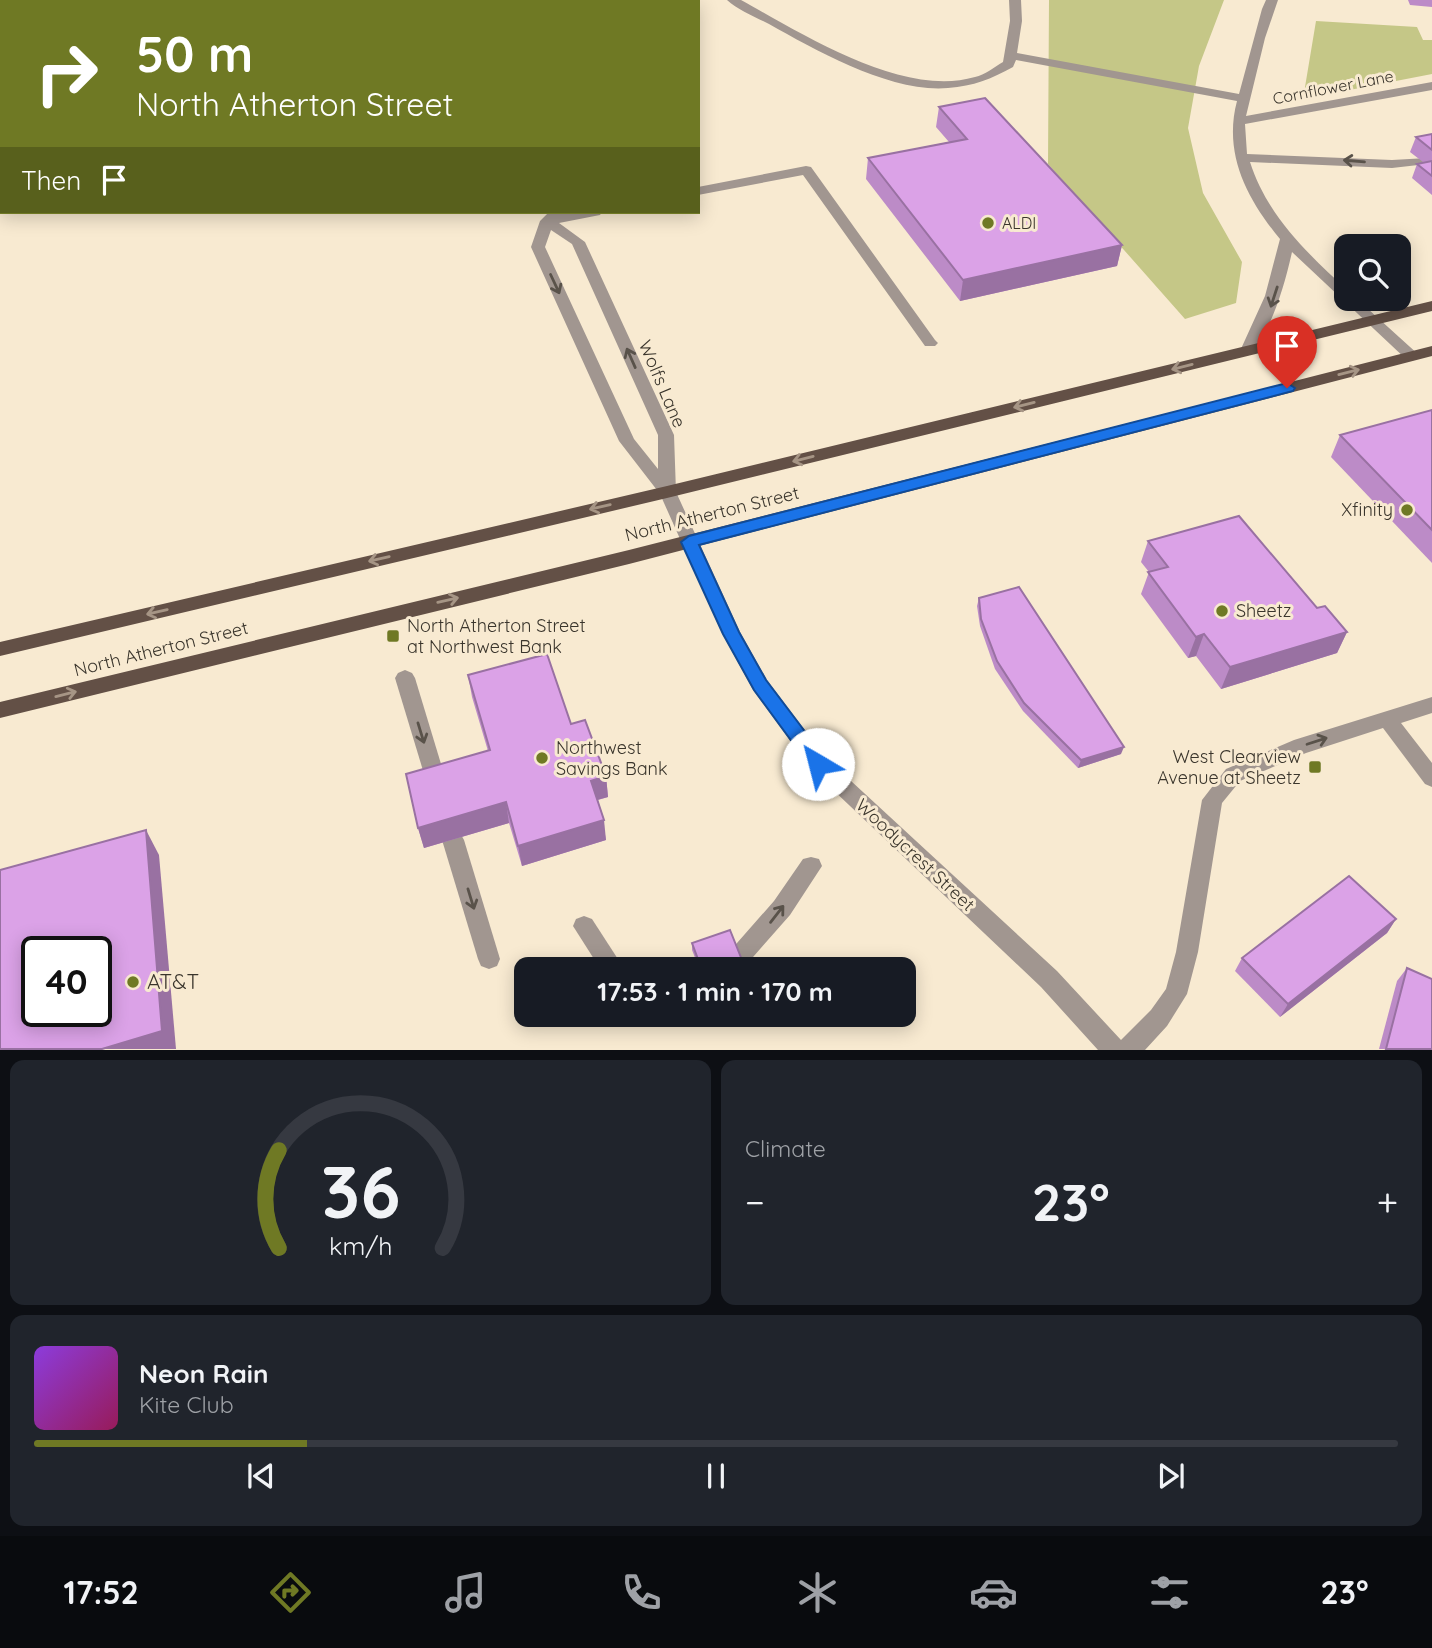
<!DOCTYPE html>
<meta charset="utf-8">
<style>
:root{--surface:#171b24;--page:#20242c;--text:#f1f3f6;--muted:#9ea1a6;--line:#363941;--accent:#6f7924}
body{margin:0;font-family:Quicksand,sans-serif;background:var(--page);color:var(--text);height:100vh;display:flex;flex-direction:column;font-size:26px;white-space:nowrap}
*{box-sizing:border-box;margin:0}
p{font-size:23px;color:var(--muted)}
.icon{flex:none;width:38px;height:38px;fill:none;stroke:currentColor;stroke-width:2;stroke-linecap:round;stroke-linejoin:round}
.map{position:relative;height:1050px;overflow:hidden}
.drawer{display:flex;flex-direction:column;gap:10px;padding:10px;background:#0d0f14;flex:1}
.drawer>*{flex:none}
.guide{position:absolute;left:0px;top:0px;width:700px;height:214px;box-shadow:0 4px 18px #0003;background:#6f7924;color:#fff;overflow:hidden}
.fabs{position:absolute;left:1334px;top:234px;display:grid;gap:14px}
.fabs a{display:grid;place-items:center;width:77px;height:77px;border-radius:14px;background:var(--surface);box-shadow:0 4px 18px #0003;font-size:35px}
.speed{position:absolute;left:21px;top:936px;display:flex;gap:14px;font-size:35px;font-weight:700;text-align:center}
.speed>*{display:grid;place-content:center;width:91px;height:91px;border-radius:50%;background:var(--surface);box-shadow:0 4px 18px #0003;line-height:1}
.speed .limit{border:4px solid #111;border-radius:10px;background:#fff;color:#111}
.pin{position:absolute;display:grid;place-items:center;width:60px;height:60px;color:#fff;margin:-72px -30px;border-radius:50% 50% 50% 0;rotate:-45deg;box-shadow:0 0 7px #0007}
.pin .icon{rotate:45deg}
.me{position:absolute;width:77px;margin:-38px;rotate:323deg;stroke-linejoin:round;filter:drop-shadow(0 0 5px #0008)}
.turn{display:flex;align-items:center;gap:24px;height:147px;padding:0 21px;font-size:32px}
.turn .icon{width:91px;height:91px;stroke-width:2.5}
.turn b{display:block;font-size:49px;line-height:60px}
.then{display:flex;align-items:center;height:66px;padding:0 21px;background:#0003;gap:14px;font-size:26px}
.big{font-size:52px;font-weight:800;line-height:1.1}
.drawer .tile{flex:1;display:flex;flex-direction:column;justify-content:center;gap:10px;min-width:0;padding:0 24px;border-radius:14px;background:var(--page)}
.drawer .dial{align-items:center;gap:0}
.dial svg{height:182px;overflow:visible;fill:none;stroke:var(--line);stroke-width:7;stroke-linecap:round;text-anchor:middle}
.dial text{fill:var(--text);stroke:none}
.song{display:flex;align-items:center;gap:21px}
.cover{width:84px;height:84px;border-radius:10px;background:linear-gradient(135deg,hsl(270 70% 55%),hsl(330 70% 35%))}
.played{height:7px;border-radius:4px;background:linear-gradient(90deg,var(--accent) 20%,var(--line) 20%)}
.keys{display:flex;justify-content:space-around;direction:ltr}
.heat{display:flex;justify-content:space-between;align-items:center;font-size:38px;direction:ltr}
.drawer .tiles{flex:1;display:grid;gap:10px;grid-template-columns:1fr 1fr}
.tile:last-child{grid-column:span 2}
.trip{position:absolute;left:514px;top:957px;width:402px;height:70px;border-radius:14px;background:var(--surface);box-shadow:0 4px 18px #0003;font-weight:800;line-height:70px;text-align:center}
.dock{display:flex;height:112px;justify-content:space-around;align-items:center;background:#090b0e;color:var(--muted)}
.dock .icon{width:49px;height:49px}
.dock .active{color:var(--accent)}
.dock b{font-size:32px;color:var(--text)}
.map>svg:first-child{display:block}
</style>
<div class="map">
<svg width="1432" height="1050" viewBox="0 0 1432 1050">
<rect width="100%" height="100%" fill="#f8ead1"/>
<g fill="#c5c787">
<path d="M1049,0H1224L1199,66L1188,128L1203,193L1242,262L1236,303L1185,319L1048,164Z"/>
<path d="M1316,21L1417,27L1423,40H1432V74L1303,99Z"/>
</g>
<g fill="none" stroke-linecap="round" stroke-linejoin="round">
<g fill="#a19690" fill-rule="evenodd">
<path d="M104,0H116L102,2Z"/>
<path d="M190,0H205L207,2H192Z"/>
<path d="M501,0H513L515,2H503Z"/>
<path d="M727,0H741C803,34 902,98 975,77C985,75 994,67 1003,62L1010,21L1009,0H1021L1022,21L1017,53L1239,94L1262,9L1266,0H1278L1265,38L1246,116L1432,82V90L1245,124L1247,154L1392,160L1427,158V164L1392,168L1250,162C1267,215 1306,252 1346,289V299H1357L1420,356L1412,361L1407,360L1292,252C1284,288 1273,323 1253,354H1243L1240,351L1265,296L1280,239C1247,199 1223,154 1237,101L1016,60L1013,67C991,79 974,86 948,88C891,93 817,51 769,24C755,17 738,10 727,0Z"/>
<path d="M2,77V86L0,87V78Z"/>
<path d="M806,166L811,167L935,340L938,343L935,346H925L803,175L698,195V187Z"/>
<rect x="0" y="177" width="2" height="9"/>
<path d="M549,212H602L600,215L559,223L585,242L674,435L676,492L740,632L767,680L825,757L1057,971L1121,1040L1151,1010L1166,989L1176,952L1202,800L1226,769L1294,740L1432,697V713L1401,723L1432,763V787L1425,784L1383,728L1306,753L1240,781L1222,803L1198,952L1187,994L1167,1026L1145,1050H1098L1041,987L811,769L753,690L722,633L660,494L619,441L531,247L540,221ZM551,230L572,244L658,435V469L634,439L545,247Z"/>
<path d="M405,670L412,673L415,678L448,787L445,793L438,796L431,793L428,787L395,678L398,673Z"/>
<path d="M453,831L460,833L464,840L500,959L497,966L489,969L481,966L478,959L442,840L446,833Z"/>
<path d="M811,857L819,859L822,866L790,915L746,965L738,968L730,965L727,958L730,951L774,901L803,859Z"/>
<path d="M584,916L592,919L625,970H601L573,926L576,919Z"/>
</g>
<g fill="#635046" fill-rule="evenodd">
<path d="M1432,301V311L667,498L0,656V642L667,486Z"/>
<path d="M1432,346V356L629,564L0,718V702L629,550Z"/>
</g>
</g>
<g fill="#bc8bc7">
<path d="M1408,0H1432V7L1410,5Z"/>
<path d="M939,107L1122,245L1117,266L960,301L866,179L868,158L949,142L936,127Z"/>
<path d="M1432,134V195L1412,178L1417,164L1423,162L1410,152L1416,137Z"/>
<path d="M1432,410V563L1331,457L1340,435Z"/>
<path d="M1148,541L1317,608L1347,632L1337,653L1221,689L1196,656L1188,658L1141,594L1149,572L1141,562Z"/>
<path d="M979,598L1121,754L1078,768L1023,711L995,669L980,626L977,606Z"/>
<path d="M468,675L571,724L606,776L608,797L598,800L606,840L522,866L509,823L424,848L418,828L488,751L472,697Z"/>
<path d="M1396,919L1387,933L1280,1017L1235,971L1242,958Z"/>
<path d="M692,943L746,970H700L692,950Z"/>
<path d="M1407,968L1432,1049H1379L1397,981Z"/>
</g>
<g fill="#9971a2">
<path d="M1122,245L1117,266L960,301L963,280Z"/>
<path d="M1347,632L1337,653L1221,689L1230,667Z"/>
<path d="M1204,634L1196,656L1188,658L1196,637Z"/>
<path d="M1124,747L1121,754L1078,768L1081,760Z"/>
<path d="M606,776L608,797L593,801L591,781Z"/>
<path d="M506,802L509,823L424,848L418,828Z"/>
<path d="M604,820L606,840L522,866L518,846Z"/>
<path d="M146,830L159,855L176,1049H102Z"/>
<path d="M1396,919L1387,933L1280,1017L1288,1004Z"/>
</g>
<g fill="#dba2e7" stroke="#9971a2" stroke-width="2" fill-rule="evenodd">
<path d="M985,98L1122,245L963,280L868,158L967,139L939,107Z"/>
<path d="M1432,134V150L1416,137Z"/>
<path d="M1432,161V176L1417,164Z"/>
<path d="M1432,410V530L1340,435Z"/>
<path d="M1239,516L1317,608L1325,606L1347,632L1230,667L1204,634L1196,637L1148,572L1168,567L1148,541Z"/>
<path d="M1019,587L1124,747L1081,760L1024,703L997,661L981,619L979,598Z"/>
<path d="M547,654L571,724L585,720L606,776L591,781L604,820L518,846L506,802L418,828L406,774L490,750L468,675Z"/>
<path d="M146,830L162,1031L102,1049H0V870ZM37,952H96V1012H37Z"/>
<path d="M1349,876L1396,919L1288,1004L1242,958Z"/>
<path d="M730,930L746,970H702L692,943Z"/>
<path d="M1407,968L1432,979V1049H1386Z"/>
</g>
<defs><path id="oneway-shaft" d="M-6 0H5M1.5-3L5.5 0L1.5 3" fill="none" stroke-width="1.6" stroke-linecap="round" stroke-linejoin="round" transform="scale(1.75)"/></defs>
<g stroke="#59524a">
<use href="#oneway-shaft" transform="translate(1354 161) rotate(-175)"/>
<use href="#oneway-shaft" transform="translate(555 284) rotate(65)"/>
<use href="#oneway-shaft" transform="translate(1274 297) rotate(108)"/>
<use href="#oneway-shaft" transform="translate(631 358) rotate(-114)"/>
<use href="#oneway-shaft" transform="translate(421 733) rotate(73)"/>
<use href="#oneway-shaft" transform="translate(1317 741) rotate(-18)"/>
<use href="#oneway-shaft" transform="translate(471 899) rotate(73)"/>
<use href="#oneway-shaft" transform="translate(777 914) rotate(-52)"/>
</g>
<g stroke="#a69585">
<use href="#oneway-shaft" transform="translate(1182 367) rotate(166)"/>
<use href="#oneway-shaft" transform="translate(1349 372) rotate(-14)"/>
<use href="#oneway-shaft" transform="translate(1024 405) rotate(166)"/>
<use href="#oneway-shaft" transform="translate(803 459) rotate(166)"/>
<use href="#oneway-shaft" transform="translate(600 507) rotate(167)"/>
<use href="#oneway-shaft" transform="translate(379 559) rotate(167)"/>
<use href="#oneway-shaft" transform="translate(448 600) rotate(-13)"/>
<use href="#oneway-shaft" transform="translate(157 612) rotate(167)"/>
<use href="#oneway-shaft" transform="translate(66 694) rotate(-14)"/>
</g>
<path fill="#1a73e8" stroke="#114b97" stroke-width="2" d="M1287,383L1295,388L1293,391L699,545L739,632L766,680L825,758L828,764L825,769H812L754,690L723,634L681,542L689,536Z"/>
<g fill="#6f7924" stroke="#f8ead1" stroke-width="2.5">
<circle cx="988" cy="223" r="7"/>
<circle cx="1407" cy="510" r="7"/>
<circle cx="1222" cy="611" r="7"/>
<rect x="386" y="629" width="14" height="14" rx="3.5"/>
<circle cx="542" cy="758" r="7"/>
<rect x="1308" y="760" width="14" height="14" rx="3.5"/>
<circle cx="133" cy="982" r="7"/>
</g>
<g text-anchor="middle" stroke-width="6" stroke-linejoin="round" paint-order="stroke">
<g font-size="16" fill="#3a352c" stroke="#f8ead1">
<text transform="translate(1333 87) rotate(-11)" y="6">Cornflower Lane</text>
</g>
<g font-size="16" fill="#3a352c" stroke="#f8ead1" text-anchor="start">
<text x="1002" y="229">ALDI</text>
</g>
<g font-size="18" fill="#3a352c" stroke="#f8ead1">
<text transform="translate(662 384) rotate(67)" y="6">Wolfs Lane</text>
<text transform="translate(712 514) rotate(-14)" y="6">North Atherton Street</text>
<text transform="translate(161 649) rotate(-14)" y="6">North Atherton Street</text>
<text transform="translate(915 855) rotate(43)" y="6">Woodycrest Street</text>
</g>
<g font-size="18" fill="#3a352c" stroke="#f8ead1" text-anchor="start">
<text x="1393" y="516" text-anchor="end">Xfinity</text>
<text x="1236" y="617">Sheetz</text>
<text x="407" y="632">North Atherton Street<tspan x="407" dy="21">at Northwest Bank</tspan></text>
<text x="556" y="754">Northwest<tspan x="556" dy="21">Savings Bank</tspan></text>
<text x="1301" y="763" text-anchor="end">West Clearview<tspan x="1301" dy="21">Avenue at Sheetz</tspan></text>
</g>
<g font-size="21" fill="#3a352c" stroke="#f8ead1" text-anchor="start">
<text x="147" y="989">AT&amp;T</text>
</g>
</g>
</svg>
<div class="fabs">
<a><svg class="icon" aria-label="search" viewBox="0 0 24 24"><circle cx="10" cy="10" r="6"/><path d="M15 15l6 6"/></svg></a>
</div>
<div class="speed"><div class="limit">40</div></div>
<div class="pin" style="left:1287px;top:388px;background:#d93025"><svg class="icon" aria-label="arrive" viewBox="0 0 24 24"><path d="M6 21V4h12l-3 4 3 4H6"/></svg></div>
<svg class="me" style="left:818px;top:764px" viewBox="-20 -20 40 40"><circle r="19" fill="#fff"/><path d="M0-13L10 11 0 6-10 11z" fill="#1a73e8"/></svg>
<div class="trip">17:53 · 1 min · 170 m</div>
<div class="guide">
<div class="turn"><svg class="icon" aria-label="right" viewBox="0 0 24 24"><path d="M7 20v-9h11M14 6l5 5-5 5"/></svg><div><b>50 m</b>North Atherton Street</div></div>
<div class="then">Then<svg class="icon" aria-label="arrive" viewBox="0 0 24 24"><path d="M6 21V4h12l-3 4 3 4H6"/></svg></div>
</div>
</div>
<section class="drawer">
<div class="tiles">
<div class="tile dial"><svg viewBox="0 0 100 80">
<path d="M14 69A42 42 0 1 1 86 69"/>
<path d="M14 69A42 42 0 0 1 14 26" stroke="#6f7924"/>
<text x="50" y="56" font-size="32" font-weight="700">36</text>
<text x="50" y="72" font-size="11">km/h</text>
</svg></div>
<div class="tile"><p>Climate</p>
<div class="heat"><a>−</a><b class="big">23°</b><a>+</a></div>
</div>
<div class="tile">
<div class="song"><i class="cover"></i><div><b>Neon Rain</b><p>Kite Club</p></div></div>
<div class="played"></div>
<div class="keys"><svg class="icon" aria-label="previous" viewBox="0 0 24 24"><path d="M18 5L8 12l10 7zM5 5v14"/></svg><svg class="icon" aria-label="pause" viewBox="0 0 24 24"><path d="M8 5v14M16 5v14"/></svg><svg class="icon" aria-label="next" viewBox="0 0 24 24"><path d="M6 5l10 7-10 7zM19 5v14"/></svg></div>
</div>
</div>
</section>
<nav class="dock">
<b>17:52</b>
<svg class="icon active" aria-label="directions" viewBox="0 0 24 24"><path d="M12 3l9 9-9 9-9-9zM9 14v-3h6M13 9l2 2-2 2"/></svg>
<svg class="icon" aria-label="music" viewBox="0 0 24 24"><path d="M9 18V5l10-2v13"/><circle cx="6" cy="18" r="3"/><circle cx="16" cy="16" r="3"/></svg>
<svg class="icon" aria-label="phone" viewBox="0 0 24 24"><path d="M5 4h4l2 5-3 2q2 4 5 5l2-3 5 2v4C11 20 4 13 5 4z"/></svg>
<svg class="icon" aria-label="climate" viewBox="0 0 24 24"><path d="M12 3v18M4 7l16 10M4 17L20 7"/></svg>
<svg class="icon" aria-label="car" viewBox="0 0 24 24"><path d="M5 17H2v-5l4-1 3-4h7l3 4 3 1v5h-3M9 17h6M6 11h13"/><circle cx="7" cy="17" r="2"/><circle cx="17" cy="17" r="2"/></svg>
<svg class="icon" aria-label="filters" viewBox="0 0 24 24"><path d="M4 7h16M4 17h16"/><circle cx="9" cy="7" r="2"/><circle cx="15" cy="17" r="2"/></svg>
<b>23°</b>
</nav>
